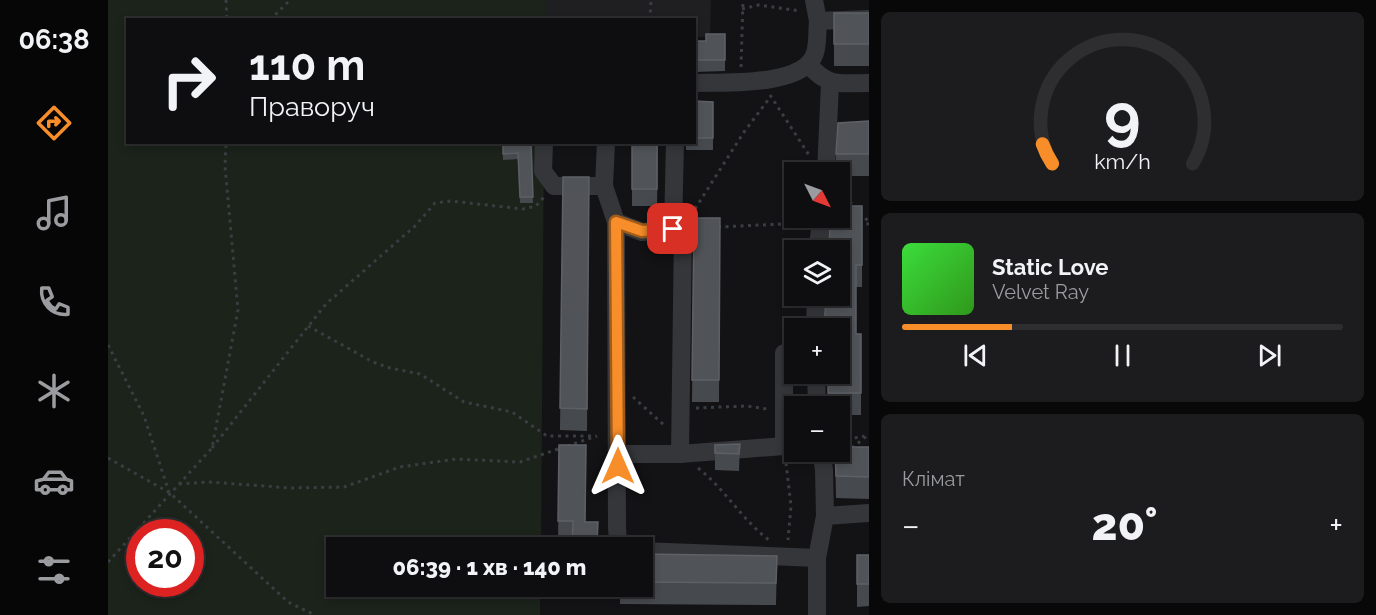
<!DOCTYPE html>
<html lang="uk">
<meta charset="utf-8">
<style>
:root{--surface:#0e0e10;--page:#1c1c1e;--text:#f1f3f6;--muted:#9b9c9f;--line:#2e2e30;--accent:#f78e29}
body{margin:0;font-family:Raleway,sans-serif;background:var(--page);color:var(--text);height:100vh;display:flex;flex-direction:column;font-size:22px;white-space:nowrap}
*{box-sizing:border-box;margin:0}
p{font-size:20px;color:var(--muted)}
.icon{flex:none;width:33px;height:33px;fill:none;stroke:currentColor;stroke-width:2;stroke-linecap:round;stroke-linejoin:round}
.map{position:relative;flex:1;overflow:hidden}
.sheet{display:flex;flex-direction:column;gap:12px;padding:12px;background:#080809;width:507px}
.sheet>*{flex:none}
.banner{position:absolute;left:18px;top:18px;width:570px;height:126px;border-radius:0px;box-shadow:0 3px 9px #0003,0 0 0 2px var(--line);background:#0e0e10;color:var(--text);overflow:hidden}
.needle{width:39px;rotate:132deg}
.controls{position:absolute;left:676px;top:162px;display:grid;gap:12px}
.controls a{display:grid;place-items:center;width:66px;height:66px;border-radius:0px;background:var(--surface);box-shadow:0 3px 9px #0003,0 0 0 2px var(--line);font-size:30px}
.speed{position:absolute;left:18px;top:519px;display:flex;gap:12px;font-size:30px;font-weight:700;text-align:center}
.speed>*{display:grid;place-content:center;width:78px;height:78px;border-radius:50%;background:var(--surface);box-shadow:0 3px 9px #0003,0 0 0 2px var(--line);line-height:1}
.speed .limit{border:9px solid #d22;background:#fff;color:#111}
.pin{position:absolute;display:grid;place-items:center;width:51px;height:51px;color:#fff;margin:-26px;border-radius:12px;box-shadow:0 3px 9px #0006}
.me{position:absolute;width:66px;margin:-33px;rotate:0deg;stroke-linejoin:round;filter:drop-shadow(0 0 4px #0008)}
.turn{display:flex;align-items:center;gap:21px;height:126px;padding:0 24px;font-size:27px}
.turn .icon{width:78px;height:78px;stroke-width:2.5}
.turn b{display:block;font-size:42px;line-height:51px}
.big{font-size:45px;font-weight:800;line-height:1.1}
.sheet .card{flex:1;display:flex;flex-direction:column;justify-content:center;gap:9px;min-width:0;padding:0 21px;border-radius:9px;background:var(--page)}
.sheet .dial{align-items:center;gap:0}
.dial svg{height:156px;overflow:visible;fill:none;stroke:var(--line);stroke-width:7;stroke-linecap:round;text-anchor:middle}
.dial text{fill:var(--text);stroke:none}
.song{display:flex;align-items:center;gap:18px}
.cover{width:72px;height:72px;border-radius:9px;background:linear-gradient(135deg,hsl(120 70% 55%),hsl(110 70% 35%))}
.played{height:6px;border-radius:3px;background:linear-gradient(90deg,var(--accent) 25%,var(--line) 25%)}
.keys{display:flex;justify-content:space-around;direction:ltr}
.heat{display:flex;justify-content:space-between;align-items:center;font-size:33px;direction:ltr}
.trip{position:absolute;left:218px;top:537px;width:327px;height:60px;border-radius:0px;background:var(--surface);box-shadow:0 3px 9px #0003,0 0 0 2px var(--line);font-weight:800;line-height:60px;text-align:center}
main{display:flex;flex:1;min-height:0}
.dock{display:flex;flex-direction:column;width:108px;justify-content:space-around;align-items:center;background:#060606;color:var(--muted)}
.dock .icon{width:42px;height:42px}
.dock .on{color:var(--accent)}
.dock b{font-size:27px;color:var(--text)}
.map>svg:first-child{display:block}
</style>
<main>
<nav class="dock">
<b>06:38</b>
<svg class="icon on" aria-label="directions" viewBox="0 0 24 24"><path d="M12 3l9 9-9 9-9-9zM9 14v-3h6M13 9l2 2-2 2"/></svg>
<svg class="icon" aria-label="music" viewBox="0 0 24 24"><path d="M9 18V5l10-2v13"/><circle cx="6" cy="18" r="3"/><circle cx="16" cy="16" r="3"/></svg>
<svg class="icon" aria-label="phone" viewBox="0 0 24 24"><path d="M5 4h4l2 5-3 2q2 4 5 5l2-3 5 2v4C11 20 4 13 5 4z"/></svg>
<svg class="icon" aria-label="climate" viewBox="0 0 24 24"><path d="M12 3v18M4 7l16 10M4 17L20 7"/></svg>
<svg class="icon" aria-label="car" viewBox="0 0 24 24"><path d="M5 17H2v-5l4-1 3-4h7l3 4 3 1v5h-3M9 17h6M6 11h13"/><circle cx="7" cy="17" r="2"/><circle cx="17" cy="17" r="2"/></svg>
<svg class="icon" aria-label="filters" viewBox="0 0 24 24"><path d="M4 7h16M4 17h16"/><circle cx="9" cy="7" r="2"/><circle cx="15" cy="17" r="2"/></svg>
</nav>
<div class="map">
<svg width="761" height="615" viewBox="0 0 761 615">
<rect width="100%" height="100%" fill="#131315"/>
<path fill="#1f1f22" d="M367,0H603L602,37H587L586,20L368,19Z"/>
<path fill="#1b231b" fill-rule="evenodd" d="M0,0H437V20H20V142L436,143L433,547L228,548V586L432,587V615H0ZM32,532H82V584H32Z"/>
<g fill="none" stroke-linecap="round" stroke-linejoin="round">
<g stroke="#3a3d41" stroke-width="3" stroke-dasharray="3 4.5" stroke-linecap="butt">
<path d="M118,0L119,20"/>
<path d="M634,9L651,5L692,11"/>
<path d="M162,20L182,0"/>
<path d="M542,20L543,0"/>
<path d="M633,67L635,0"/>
<path d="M662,95L701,155"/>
<path d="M732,190L748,208"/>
<path d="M752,213L761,222"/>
<path d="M583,215L636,132L663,96"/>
<path d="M751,223L761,224"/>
<path d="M610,227L696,223"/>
<path d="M200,326L265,362L282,368L312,374L356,402L404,412L439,436H484"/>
<path d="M0,345L36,416L61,492"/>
<path d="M525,397L556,425"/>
<path d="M588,408L639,406L659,409"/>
<path d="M732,441L756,436"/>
<path d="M459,446L489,436"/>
<path d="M104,448L218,304L307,226L327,203L343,201L415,209L428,206L436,197"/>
<path d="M744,448L761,434"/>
<path d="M0,458L62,493L180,602L207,615"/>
<path d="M678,463L683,506L680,540"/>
<path d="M590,468C617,489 634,520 661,540"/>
<path d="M71,484L101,482L183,488L236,487L292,467L348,459L412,462L453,448"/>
<path d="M0,562L104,448L130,310L117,166L118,142"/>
</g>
<g stroke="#34363a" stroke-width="18">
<path d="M706,0L710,21"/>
<path d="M701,65C721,88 732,83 761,83"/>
<path d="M586,83C616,82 697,87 707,53C710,44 709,31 710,21L761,19"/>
<path d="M436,142L435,171L446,186H496"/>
<path d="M498,142L496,186L508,222"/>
<path d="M718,172L722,83"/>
<path d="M565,229L567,142"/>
<path d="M709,250L714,218"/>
<path d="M707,328L708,296"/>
<path d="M687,353H676V446L687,449"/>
<path d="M708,374L709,406"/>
<path d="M713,452L716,469L717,516"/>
<path d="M511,454H572L575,229L534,232L508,222L509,528L510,541L517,548"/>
<path d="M572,454L676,446"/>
<path d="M534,551L709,558V615"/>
<path d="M709,558L717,516L761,513"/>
</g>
</g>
<g fill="#46494d">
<rect x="726" y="13" width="35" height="53"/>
<path d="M617,34V71L586,72V41H598Z"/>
<path d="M586,101L605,102V150H578V142H586Z"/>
<path d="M761,121V176H732V172H728V154Z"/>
<path d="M395,142H423L425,203H412L410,159L395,160Z"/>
<path d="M524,142H550L549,206H524Z"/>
<path d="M455,177H481L479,431L452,430Z"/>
<path d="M754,206V287H748V334H753V415H732V406H720V374Z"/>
<path d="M586,218H612L611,402H584Z"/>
<path d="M632,444L631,471L607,470V445Z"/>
<path d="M451,445H478L464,543H450Z"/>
<path d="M761,447V499L728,498L727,452Z"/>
<path d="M534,554L669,556L668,605L512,604V589L464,588V586H534Z"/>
<path d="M749,555H761V606L749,607Z"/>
</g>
<g fill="#505358" stroke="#5d6167" stroke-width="1.5">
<rect x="726" y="13" width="35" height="31"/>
<path d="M598,34H617V60H586V41H598Z"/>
<path d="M586,101L605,102V138H586Z"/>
<path d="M761,121V154H728L730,123Z"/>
<path d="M395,142H423L425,197H412L410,153L395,154Z"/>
<rect x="524" y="142" width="25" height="47"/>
<path d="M455,177H481L479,409L452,408Z"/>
<path d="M732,206H754V265H748V334H753V393H720V374H732V328H716L718,296H732V250H720L723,218H732Z"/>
<path d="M586,218H612L611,380H584Z"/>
<path d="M632,444L631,454L607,453V445Z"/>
<path d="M451,445H478L477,522H490L489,543H512V548H464L465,521H450Z"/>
<path d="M732,447H761V477L728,476L727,452H732Z"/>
<path d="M534,554L669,556L668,583L534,582Z"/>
<rect x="749" y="555" width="12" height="29"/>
</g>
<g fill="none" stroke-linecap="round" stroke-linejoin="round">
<defs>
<path id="route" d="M510,466L508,222L534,231L565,229"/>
</defs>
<use href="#route" stroke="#a15c1b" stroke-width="15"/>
<use href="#route" stroke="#f78e29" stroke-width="10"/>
</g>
</svg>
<div class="controls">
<a><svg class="needle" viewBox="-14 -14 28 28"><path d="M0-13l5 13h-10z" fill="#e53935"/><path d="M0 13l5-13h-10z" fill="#9b9c9f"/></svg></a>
<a><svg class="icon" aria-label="layers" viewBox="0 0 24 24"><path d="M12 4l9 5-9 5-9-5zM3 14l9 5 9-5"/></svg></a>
<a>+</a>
<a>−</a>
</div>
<div class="speed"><div class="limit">20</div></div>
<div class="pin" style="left:565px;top:229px;background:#d93025"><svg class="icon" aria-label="arrive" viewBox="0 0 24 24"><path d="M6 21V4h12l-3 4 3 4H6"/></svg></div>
<svg class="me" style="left:510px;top:466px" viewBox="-20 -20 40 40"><path d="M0-17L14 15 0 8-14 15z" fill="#f78e29" stroke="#fff" stroke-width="4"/></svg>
<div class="trip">06:39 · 1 хв · 140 m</div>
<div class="banner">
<div class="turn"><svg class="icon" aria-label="right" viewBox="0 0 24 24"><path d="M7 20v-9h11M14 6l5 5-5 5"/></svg><div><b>110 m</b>Праворуч</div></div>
</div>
</div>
<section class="sheet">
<div class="card dial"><svg viewBox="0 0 100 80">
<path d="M14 69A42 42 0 1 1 86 69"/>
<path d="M14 69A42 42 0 0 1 9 59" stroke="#f78e29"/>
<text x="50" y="56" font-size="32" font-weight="700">9</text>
<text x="50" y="72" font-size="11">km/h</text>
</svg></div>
<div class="card">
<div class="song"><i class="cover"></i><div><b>Static Love</b><p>Velvet Ray</p></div></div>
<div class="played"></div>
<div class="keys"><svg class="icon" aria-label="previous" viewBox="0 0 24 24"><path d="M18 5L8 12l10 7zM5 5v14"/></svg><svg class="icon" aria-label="pause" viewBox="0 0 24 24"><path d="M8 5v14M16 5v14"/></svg><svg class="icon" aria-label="next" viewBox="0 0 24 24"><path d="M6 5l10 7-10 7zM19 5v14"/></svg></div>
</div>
<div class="card"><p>Клімат</p>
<div class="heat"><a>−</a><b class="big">20°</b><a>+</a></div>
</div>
</section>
</main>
